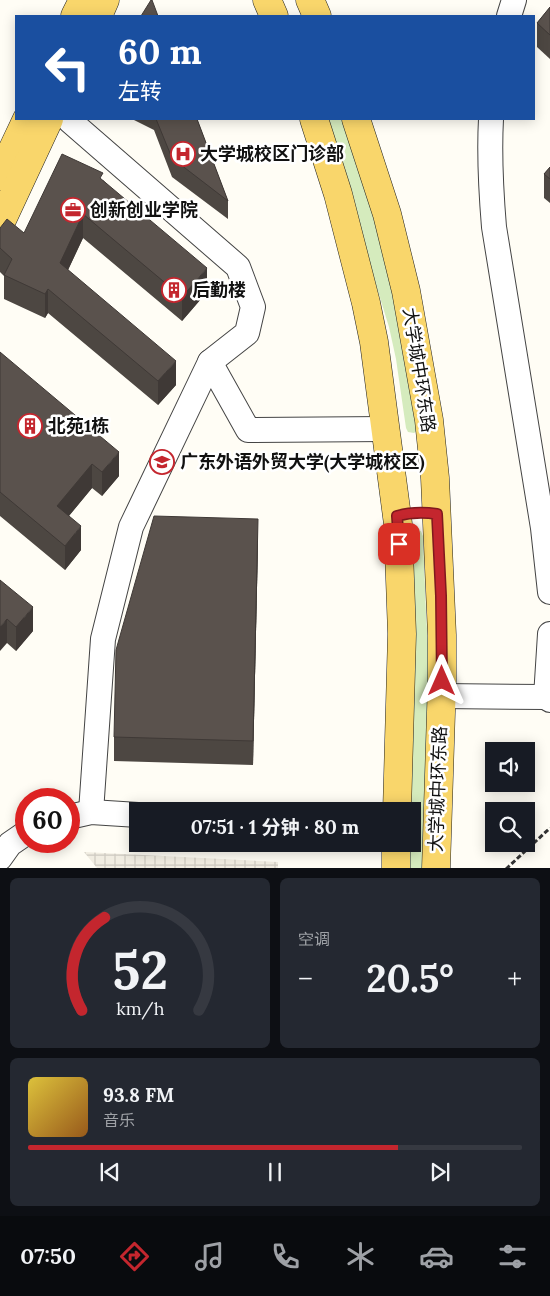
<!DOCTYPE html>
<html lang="zh">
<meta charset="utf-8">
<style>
:root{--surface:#171b24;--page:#242831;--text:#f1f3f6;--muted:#9ea1a6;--line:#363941;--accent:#c4262e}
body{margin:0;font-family:Lora,"Noto Sans SC",serif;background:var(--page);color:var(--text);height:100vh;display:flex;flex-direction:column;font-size:19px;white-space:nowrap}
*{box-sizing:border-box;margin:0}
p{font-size:16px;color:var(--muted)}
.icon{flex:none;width:28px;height:28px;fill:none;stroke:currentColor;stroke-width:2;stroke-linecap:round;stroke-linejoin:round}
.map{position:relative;height:868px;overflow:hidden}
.drawer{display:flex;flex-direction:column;gap:10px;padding:10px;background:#0d0f14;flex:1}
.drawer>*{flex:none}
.top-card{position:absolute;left:15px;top:15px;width:520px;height:105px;border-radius:0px;box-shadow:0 2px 12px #0003;background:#1a4fa0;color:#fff;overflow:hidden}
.tools{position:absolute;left:485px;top:742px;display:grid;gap:10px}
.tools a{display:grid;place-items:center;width:50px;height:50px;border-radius:0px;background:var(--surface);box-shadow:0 2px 12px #0003;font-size:25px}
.speed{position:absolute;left:15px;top:788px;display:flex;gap:10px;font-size:25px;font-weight:700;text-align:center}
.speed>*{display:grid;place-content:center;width:65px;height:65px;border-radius:50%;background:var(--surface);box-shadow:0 2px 12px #0003;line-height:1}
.speed .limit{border:8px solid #d22;background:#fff;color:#111}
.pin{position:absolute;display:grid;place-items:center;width:42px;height:42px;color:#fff;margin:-21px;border-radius:10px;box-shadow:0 2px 8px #0006}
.me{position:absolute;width:55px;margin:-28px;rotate:0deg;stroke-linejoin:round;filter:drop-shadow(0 0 4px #0008)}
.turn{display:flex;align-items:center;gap:18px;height:105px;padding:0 20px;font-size:22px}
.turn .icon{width:65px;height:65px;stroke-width:2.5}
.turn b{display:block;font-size:35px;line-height:42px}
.big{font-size:38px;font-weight:700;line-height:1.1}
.drawer .tile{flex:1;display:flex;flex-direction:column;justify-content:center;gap:8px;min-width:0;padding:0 18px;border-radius:8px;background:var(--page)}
.drawer .dial{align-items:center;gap:0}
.dial svg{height:130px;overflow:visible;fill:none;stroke:var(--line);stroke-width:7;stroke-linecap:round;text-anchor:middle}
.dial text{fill:var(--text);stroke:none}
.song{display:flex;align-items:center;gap:15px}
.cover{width:60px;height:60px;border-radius:8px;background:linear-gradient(135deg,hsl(50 70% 55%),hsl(30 70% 35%))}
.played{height:5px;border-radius:2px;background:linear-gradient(90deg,var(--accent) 75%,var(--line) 75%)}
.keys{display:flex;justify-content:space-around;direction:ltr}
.heat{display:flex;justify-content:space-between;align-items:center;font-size:28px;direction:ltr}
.drawer .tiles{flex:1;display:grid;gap:10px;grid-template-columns:1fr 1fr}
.tile:last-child{grid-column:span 2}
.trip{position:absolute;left:129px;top:802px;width:292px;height:50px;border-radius:0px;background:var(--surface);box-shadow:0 2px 12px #0003;font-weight:700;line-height:50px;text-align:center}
.dock{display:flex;height:80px;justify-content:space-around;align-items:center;background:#090b0e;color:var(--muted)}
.dock .icon{width:35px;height:35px}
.dock .on{color:var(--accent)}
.dock b{font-size:22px;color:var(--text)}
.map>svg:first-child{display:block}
</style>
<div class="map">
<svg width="550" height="869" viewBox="0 0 550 869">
<defs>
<pattern id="plaza-grid" width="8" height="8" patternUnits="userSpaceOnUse" patternTransform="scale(1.25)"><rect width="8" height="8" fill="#f1ede2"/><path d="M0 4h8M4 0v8" fill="none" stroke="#cecac1"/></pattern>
</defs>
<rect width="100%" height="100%" fill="#fffdf5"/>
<g fill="#d5ebbd">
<path d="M326,119H344L373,210L409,362L417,431L414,433L408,432L406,428L396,359L389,327L371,269Z"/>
<path d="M417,530L421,531L423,536L426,613L431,691L425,868L408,869L409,844H412V811H410L411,536L412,532Z"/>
</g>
<path fill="url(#plaza-grid)" d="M84,852L278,862V868H97Z"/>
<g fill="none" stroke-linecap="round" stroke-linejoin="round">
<defs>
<g id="minor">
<path d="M509,16L514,0"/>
<path d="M491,119C489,155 491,191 494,227L543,528L550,592"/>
<path d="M70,121L238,267L253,307L247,333L210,362"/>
<path d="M441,696L546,697L550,700"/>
<path d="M546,697L550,634"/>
<path d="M91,812L103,639L131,527L210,362L248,430L386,429"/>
<path d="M69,817L91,812L138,815"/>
<path d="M0,858L10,844L26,833"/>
</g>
<g id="major">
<path d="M267,0L274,16"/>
<path d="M310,0L317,16"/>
<path d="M75,16L83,0"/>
<path d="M98,16L105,0"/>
<path d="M314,119L338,194L366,303L374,342L398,524L402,634L397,811"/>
<path d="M356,119L387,214L406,291L429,420L435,478L442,635V681L436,869"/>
<path d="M0,176L27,119"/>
<path d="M0,224L49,119"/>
<path d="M396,869V844"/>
</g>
</defs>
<use href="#minor" stroke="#444" stroke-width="26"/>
<use href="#major" stroke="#222" stroke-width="29"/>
<path stroke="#333" stroke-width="3" stroke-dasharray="5 2.5" stroke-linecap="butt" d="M506,869L550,828"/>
<use href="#minor" stroke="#fff" stroke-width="24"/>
<use href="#major" stroke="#f9d66b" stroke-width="28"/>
</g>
<g fill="#4d4742">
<path d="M550,7V59L537,47V23Z"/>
<path d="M132,119H197L228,201V219L172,177L154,130Z"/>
<path d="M550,167V203L544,198V174Z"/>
<path d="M103,180L207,292L182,321L83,238L68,270L176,385L158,405L48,313L45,318L4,299V276L0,272V228L24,233Z"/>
<path d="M0,352L119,476L102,496L92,488L69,516L81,550L65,570L0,516Z"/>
<path d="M258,543L253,765L114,761V737Z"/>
<path d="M0,580L33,631L16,651L7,643Z"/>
</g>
<g fill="#3f3936">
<path d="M83,214V238L60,287V263Z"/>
<path d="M207,268V292L182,321V297Z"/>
<path d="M48,289V313L45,318V294Z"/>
<path d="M176,361V385L158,405V381Z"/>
<path d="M119,452V476L102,496V472Z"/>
<path d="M92,464V488L57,530V506Z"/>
<path d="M258,519V543L253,765V741Z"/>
<path d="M81,526V550L65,570V546Z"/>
<path d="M33,607V631L16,651V627Z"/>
<path d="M7,619V643L0,651V627Z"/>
</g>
<g fill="#5a524d" stroke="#3f3936">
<path d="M151,0H152L158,16H141Z"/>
<path d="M550,7V35L537,23Z"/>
<path d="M156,119H197L228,201L172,158Z"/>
<path d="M62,154L103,173L100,178L207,268L182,297L83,214L60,263L176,361L158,381L48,289L45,294L4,275L12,259L0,248V228L7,219L24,233Z"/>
<path d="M550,167V179L544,174Z"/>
<path d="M0,352L119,452L102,472L92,464L57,506L81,526L65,546L0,492Z"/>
<path d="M154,516L258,519L253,741L114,737L116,650Z"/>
<path d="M0,580L33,607L16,627L7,619L0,627Z"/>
</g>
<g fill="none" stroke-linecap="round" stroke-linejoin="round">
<defs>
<path id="route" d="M399,544L397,516C411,512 423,512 437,514L441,596L442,681"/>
</defs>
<use href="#route" stroke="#7f191e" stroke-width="12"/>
<use href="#route" stroke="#c4262e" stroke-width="9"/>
</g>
<defs>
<symbol id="hospital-ring" viewBox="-11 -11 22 22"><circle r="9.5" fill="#fff" stroke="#c4262e" stroke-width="1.5"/><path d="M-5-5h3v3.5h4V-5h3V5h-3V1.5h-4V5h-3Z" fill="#c4262e"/></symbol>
<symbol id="office-ring" viewBox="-11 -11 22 22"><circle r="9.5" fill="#fff" stroke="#c4262e" stroke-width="1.5"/><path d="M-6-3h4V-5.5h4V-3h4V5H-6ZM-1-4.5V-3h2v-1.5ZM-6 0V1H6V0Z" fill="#c4262e"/></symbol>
<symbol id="building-ring" viewBox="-11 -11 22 22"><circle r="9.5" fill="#fff" stroke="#c4262e" stroke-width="1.5"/><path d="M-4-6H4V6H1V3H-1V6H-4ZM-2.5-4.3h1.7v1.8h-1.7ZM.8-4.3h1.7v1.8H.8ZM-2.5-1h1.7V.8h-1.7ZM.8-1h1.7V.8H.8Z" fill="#c4262e"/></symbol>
<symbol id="university-ring" viewBox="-11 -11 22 22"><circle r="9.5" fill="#fff" stroke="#c4262e" stroke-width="1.5"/><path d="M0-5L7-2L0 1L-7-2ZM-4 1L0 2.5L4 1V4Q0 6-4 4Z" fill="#c4262e"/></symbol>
</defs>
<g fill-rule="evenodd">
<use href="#hospital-ring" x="169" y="140" width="28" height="28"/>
<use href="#office-ring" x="59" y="196" width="28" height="28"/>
<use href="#building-ring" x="160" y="276" width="28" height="28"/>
<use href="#building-ring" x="16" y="412" width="28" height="28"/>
<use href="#university-ring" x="148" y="448" width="28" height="28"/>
</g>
<g text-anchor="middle" stroke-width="5" stroke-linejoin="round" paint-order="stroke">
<g font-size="18" font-weight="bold" fill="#111" stroke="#fff" text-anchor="start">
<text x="200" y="160">大学城校区门诊部</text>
<text x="90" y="216">创新创业学院</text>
<text x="192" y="296">后勤楼</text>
<text x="48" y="432">北苑1栋</text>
<text x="180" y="468">广东外语外贸大学(大学城校区)</text>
</g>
<g font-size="18" fill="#111" stroke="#fff">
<text transform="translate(419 370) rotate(81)" y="6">大学城中环东路</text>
<text transform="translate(438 789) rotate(-88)" y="6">大学城中环东路</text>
</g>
</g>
</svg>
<div class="tools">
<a><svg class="icon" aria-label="sound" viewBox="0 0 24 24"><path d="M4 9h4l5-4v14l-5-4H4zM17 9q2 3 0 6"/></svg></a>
<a><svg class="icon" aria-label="search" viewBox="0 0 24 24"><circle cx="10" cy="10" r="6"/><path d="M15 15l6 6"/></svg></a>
</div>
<div class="speed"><div class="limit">60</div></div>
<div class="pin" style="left:399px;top:544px;background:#d93025"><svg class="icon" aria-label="arrive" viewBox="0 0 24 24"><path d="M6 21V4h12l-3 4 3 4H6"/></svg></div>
<svg class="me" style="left:442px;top:681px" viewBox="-20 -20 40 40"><path d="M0-17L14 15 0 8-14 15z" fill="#c4262e" stroke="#fff" stroke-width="4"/></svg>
<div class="trip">07:51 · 1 分钟 · 80 m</div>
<div class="top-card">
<div class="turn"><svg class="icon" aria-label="left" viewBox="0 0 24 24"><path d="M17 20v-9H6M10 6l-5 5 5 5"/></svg><div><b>60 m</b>左转</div></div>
</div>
</div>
<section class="drawer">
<div class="tiles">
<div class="tile dial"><svg viewBox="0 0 100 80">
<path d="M14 69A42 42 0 1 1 86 69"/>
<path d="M14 69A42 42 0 0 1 28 12" stroke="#c4262e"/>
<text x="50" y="56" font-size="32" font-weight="700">52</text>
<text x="50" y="72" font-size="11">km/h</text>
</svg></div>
<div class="tile"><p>空调</p>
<div class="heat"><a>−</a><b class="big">20.5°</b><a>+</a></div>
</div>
<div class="tile">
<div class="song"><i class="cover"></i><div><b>93.8 FM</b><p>音乐</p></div></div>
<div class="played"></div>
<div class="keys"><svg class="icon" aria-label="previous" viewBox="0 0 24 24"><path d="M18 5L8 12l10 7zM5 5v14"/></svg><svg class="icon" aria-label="pause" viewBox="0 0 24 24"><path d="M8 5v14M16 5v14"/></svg><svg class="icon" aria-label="next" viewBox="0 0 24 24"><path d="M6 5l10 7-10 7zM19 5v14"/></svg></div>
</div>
</div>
</section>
<nav class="dock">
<b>07:50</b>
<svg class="icon on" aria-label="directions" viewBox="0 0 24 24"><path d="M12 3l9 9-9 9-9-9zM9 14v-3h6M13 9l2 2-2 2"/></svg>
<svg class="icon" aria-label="music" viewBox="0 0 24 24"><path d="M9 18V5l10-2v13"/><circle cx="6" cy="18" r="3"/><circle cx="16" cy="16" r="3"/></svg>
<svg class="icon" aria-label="phone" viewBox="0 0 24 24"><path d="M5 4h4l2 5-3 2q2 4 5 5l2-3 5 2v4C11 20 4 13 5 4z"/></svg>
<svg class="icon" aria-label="climate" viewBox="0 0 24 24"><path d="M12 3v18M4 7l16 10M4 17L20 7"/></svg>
<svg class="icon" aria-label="car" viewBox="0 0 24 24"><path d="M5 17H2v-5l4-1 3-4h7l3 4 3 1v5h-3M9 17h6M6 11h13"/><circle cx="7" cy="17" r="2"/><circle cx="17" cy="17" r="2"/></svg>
<svg class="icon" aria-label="filters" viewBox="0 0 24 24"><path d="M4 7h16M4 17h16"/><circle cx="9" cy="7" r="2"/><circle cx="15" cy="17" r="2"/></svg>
</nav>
